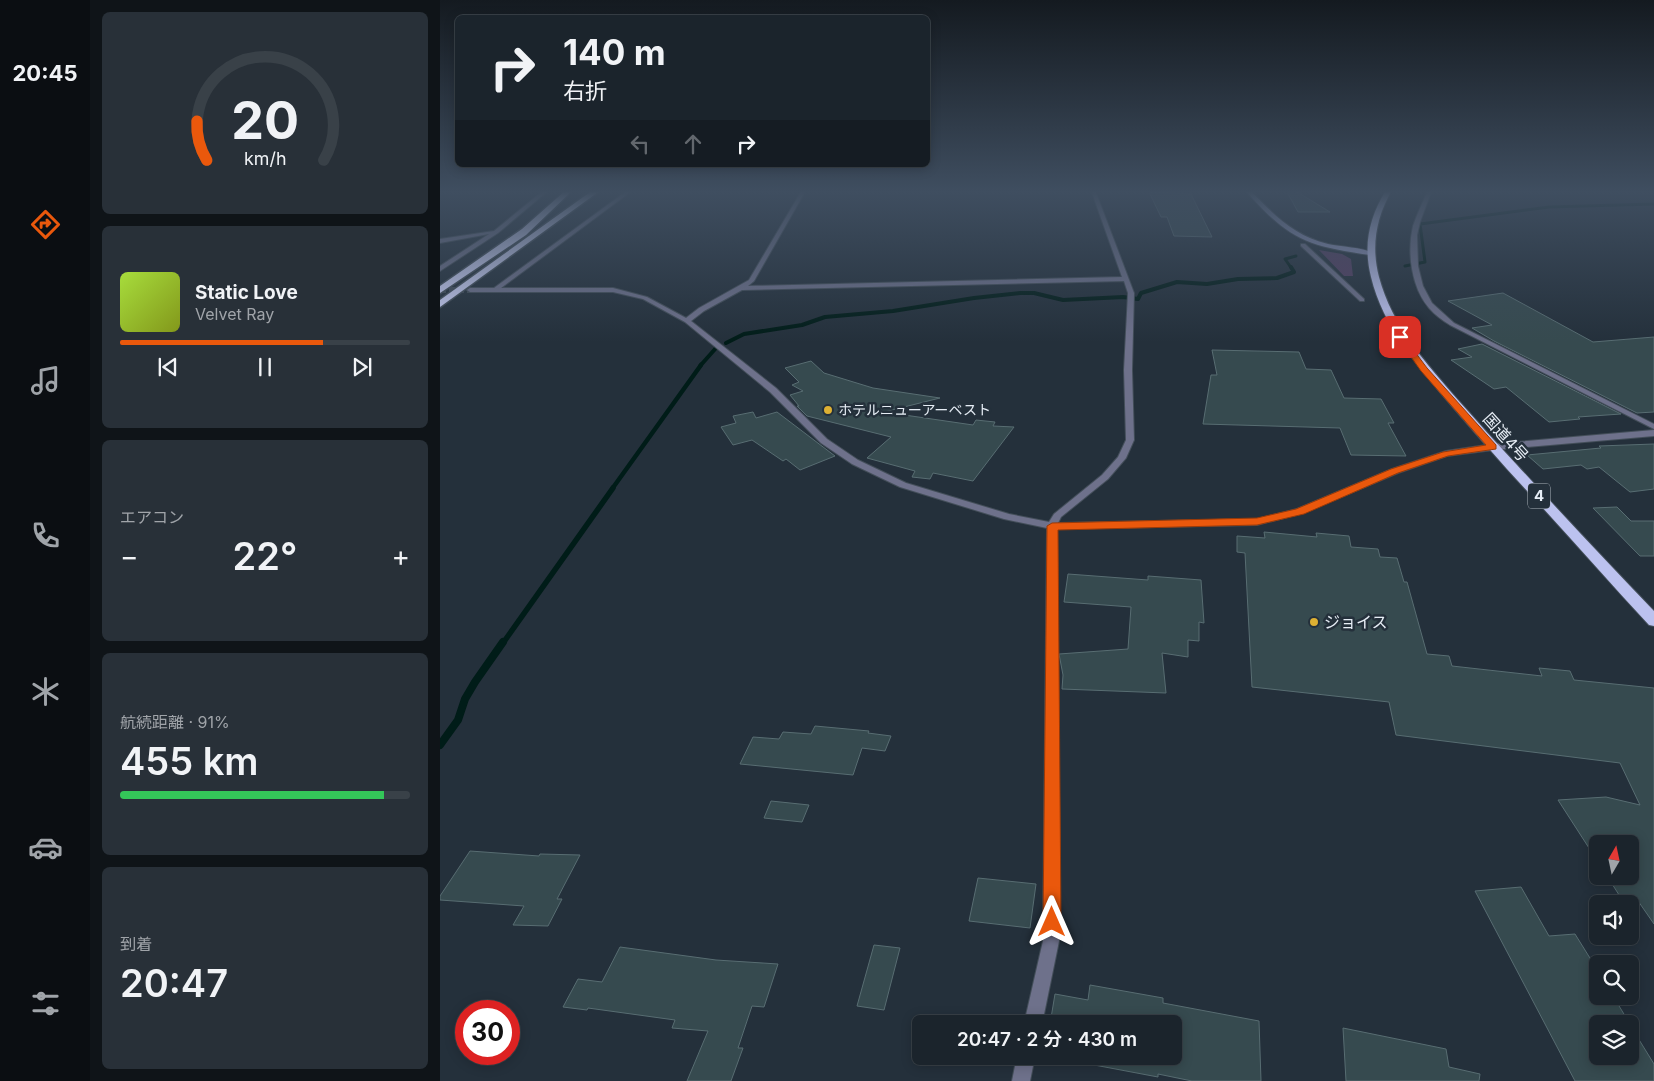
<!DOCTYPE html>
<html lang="ja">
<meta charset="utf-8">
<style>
:root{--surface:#1b242c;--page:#283038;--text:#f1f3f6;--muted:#a0a4a9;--line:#394148;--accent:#ea580c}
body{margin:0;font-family:Inter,"Noto Sans JP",sans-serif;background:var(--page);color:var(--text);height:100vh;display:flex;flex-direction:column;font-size:19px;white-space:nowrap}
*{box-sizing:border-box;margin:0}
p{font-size:16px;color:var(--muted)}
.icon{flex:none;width:28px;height:28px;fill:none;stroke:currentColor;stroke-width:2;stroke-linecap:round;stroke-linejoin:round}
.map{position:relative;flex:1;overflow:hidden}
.side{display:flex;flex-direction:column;gap:12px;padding:12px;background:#0f1418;width:350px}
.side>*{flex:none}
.guide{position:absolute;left:15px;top:15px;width:475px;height:152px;border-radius:8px;box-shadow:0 2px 12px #0003,0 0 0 1px var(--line);background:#1b242c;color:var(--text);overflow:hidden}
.needle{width:32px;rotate:9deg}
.buttons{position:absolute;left:1149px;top:835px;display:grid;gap:10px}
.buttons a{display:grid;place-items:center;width:50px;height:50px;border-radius:8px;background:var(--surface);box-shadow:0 2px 12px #0003,0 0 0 1px var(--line);font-size:25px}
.speed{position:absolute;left:15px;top:1000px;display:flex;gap:10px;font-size:25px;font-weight:700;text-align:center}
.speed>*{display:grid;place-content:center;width:65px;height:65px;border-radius:50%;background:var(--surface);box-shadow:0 2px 12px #0003,0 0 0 1px var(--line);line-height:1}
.speed .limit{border:8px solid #d22;background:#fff;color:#111}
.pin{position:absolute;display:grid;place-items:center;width:42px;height:42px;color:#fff;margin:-21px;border-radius:10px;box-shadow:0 2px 8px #0006}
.me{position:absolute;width:55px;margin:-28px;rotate:0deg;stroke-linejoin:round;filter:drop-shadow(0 0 4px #0008)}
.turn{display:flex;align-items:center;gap:18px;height:105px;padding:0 25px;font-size:22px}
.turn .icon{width:65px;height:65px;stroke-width:2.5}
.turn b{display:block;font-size:35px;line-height:42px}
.lanes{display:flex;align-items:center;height:48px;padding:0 25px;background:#0003;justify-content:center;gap:25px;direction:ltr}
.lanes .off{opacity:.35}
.big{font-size:38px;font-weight:600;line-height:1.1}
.side .card{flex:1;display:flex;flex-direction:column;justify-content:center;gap:8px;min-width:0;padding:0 18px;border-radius:8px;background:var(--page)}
.side .dial{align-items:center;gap:0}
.dial svg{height:130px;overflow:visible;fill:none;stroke:var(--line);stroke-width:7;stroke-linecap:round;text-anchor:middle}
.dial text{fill:var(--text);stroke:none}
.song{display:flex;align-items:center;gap:15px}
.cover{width:60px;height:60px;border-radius:8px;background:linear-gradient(135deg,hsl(80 70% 55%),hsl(70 70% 35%))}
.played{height:5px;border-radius:2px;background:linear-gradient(90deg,var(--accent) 70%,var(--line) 70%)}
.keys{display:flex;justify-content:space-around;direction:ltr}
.heat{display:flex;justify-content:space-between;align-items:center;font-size:28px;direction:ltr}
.charge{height:8px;border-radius:4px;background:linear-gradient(90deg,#34c759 91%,var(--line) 0)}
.trip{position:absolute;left:472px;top:1015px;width:270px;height:50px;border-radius:8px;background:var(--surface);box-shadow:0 2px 12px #0003,0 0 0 1px var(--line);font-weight:600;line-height:50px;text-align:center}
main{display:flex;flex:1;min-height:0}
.menu{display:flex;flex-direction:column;width:90px;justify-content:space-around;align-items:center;background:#0b0e12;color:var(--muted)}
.menu .icon{width:35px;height:35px}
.menu .on{color:var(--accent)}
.menu b{font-size:22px;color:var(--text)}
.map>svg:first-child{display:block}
</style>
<main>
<nav class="menu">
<b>20:45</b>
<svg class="icon on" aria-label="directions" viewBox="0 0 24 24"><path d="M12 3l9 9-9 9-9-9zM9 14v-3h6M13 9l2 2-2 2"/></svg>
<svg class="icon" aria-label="music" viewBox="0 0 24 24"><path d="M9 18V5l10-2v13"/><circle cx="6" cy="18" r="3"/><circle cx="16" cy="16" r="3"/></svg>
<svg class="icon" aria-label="phone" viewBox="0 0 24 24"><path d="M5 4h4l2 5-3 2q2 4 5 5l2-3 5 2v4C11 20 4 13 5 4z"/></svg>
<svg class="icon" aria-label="climate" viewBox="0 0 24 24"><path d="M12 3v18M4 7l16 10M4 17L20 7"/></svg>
<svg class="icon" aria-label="car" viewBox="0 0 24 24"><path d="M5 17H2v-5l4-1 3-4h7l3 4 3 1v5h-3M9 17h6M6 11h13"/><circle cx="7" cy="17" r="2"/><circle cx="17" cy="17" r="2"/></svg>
<svg class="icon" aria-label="filters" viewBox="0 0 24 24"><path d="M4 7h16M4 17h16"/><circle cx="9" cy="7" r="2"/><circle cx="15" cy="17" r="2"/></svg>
</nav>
<section class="side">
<div class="card dial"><svg viewBox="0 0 100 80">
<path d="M14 69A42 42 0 1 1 86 69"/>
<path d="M14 69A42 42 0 0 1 8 45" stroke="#ea580c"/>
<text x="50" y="56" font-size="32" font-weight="700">20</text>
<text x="50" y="72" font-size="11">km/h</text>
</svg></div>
<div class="card">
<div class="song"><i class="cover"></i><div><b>Static Love</b><p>Velvet Ray</p></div></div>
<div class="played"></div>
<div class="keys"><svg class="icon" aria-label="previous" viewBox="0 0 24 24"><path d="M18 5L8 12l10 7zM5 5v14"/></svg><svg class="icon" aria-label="pause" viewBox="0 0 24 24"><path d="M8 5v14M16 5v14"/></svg><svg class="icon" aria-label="next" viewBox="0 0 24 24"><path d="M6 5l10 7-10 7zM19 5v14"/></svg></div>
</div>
<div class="card"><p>エアコン</p>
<div class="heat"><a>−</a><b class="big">22°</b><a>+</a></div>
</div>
<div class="card"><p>航続距離 · 91%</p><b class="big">455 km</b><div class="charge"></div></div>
<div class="card"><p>到着</p><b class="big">20:47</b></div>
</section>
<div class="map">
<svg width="1214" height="1081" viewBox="0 0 1214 1081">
<rect width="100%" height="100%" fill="#24303b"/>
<path fill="#543f63" d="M879,250L902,254L911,259L913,276H904Z"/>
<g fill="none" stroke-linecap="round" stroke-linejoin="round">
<g stroke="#001c18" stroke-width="3">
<path d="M965,266L985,262L980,224L1109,207L1214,204"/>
<path d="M852,269L845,259L856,256"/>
</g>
<g stroke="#001c18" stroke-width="4">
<path d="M286,343L304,334L362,325L385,317L453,311L534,298L580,293H594L623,300L683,297L698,299L701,293L737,282L767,284L798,279L837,278L854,272L851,267"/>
<path d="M260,366L276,348"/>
</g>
<path stroke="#001c18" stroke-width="4.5" d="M172,489L261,365"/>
<path stroke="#001c18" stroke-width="5.5" d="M63,643L173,488"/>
<path stroke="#001c18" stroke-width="8" d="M0,745L18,720L25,699L35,682L63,642"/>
</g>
<g fill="#364a4f" stroke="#586d72">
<path d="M846,190H854L890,212H858Z"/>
<path d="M709,192L751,194L772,237L734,236L727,217H721Z"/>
<path d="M1063,293L1153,342L1214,337V412L1197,413L1054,341L1032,328L1052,325L1008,301Z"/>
<path d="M1042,344L1181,414L1138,417L1140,419L1109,422L1066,387L1054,389L1011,360L1032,357L1018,349Z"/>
<path d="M772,350L859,352L866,369L891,370L904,398L941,399L954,423H948L966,456L911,455L900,428L763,424L771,375H777Z"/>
<path d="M371,361L384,373L433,388L500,398L444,412L533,425L536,420L555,422L553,426L574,427L533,481L493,473L490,479L472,477L475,471L427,458L451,437L367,416L357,406H359L350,395L363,391L352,385L359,382L345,368Z"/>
<path d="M313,412L316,418L337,412L395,456L360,470L346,459L343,461L312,440L293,445L281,427L296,423L293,416Z"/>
<path d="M1214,444V489L1190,492L1159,467L1147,469L1141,465L1103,469L1087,455L1161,448L1159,446Z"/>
<path d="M1177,507L1191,521H1214V556H1200L1153,508Z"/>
<path d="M824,532L877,537L876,533L909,536L911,547L938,549L940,557L957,558L964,582H967L987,654L1009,656L1012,666L1102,676L1099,668L1130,671L1134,680L1214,688V924L1196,898H1181L1167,876H1190V844H1158V862L1118,800L1166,797L1200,805L1180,763L956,735L949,702L812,687L805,553L797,552V536L825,538Z"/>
<path d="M628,574L708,580V576L761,580L764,623L759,622V641L748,640V657L722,653L726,693L622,689L623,675L619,654L688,649L691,607L624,602Z"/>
<path d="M375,726L429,731L428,733L451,736L445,751L422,748L413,775L300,764L313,737L339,739L343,732L371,734Z"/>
<path d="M331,801L369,805L362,822L324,818Z"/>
<path d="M30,851L99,856L100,854L140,855L117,899H122L108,926L73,925L84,906L0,900V896Z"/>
<path d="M538,878L596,884L590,928L529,921Z"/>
<path d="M1081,887L1109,936L1135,934L1158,971V996H1173L1190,1024H1158V1056H1190V1025L1214,1064V1081H1135L1035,891Z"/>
<path d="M434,945L460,948L444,1010L417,1006Z"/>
<path d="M180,947L276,960L338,964L324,1007L312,1006L298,1048H303L291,1081H247L268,1031L232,1028L235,1020L148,1008L147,1010L123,1007L138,979L162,982Z"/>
<path d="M650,985L723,998V1003L819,1021L821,1081H752L718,1074V1077L649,1064V1056H734V1024H610L615,994L648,1000Z"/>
<path d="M903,1028L1006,1049L1009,1067L1040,1074L1039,1081H906Z"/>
</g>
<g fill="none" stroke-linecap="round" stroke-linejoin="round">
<path stroke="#414c57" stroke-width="6" stroke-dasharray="6 3" stroke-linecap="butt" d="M0,290H30"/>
<defs>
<g id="minor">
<path d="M104,190H109L58,233L0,271V266L49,234L0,243V239L54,231Z"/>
<path d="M188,190H193L61,288H173L207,297L246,318L259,308L309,280L362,190H366L314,281L308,286L682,277L651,190H655L694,293L692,370L694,440L686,458L668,479L621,517L618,523L817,519L857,509L952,469L1006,451L1053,444L1214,430V436L1053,450L1007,456L958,473L863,513L817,525L617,529L619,941L602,1024H584L603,941L607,528L564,519L460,487L412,464L381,443L330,392L245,322L203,299L173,292H30L27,290L30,288H54ZM684,281L688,293L684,370L686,440L678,457L662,475L614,514L609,522L569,514L466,483L418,460L387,439L336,388L251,321L264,311L302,290Z"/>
<path d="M988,190H992L980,222L977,235L978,266L983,286L992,303L1014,323L1214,424V429L1010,325C1002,320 995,315 989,308C971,287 967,252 973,226C977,214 983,202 988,190Z"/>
<path d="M861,244H865L924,299V301H920L861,246Z"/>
<path d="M577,1056H595L590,1081H572Z"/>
</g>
<path id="secondary" d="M805,190H810C833,214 854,236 888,244C901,247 922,247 933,253L930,255C866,246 848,239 805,190Z"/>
<path id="trunk" d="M946,190H952C936,218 931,246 939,277C952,326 986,363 1018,400C1038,422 1057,444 1077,465C1122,514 1168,563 1214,611V626L1209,625C1168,581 1129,536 1089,493C1062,464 1036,434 1011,405C978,367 943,327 931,277C923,245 929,218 946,190Z"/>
<g id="motorway">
<path d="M126,190H133L86,235L0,293V286L82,229Z"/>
<path d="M153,190H161L0,307V300Z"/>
</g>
</defs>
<use href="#minor" stroke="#434e59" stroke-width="2"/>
<use href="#secondary" stroke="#434e59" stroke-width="2"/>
<use href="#trunk" stroke="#434e59" stroke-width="2"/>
<use href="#motorway" stroke="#434e59" stroke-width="3"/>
<use href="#minor" fill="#6e718b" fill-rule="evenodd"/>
<use href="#secondary" fill="#9197bf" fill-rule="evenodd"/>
<use href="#trunk" fill="#bcc2ef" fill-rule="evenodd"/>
<use href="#motorway" fill="#cbd0f6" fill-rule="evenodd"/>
</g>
<linearGradient id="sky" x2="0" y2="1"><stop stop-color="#141a20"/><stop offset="0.56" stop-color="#3f4e60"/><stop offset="1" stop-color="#3f4e60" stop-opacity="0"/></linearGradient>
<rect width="1214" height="342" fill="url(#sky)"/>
<path fill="#ea580c" stroke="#983908" d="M958,336H963L987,368L1056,445V449L1008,456L958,473L864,514L817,525L618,530L621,922L618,928L612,931L605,928L603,922L607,526L612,523L817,518L856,509L951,469L1003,452L1046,445L981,371L957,337Z"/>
<g fill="#deb133" stroke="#24303b" stroke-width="2">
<circle cx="388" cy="410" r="5"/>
<circle cx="874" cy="622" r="5"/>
</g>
<g text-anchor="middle" stroke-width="5" stroke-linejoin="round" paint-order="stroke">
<g font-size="14" fill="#e6edf5" stroke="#24303b" text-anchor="start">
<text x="398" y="415">ホテルニューアーベスト</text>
</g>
<rect fill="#24303b" stroke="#acb4bd" stroke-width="1" x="1088" y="483.5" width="22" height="25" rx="4"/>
<g font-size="15" font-weight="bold" fill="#e6edf5">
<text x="1099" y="501">4</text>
</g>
<g font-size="16" fill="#e6edf5" stroke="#24303b">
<text transform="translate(1066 437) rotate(48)" y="6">国道4号</text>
</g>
<g font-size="16" fill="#e6edf5" stroke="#24303b" text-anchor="start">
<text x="884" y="628">ジョイス</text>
</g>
</g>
</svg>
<div class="buttons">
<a><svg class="needle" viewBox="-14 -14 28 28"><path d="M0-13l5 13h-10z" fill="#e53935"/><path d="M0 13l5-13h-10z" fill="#a0a4a9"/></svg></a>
<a><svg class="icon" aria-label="sound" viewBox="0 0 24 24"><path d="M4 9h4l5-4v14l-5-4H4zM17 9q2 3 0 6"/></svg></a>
<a><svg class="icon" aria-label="search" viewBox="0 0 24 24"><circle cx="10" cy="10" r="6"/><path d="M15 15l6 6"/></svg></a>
<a><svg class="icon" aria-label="layers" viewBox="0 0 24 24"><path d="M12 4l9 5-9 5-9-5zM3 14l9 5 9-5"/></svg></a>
</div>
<div class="speed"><div class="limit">30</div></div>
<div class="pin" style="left:960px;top:337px;background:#d93025"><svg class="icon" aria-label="arrive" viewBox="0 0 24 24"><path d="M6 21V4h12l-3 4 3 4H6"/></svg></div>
<svg class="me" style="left:612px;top:922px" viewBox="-20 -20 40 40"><path d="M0-17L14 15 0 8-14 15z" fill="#ea580c" stroke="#fff" stroke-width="4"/></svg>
<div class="trip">20:47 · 2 分 · 430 m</div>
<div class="guide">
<div class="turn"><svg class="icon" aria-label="right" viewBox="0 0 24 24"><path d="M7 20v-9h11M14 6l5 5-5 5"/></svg><div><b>140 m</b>右折</div></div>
<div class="lanes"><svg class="icon off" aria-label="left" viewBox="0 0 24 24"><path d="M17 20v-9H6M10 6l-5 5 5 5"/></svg><svg class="icon off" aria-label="ahead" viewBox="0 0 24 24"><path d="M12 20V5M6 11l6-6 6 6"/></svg><svg class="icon" aria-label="right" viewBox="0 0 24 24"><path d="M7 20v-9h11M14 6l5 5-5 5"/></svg></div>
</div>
</div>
</main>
